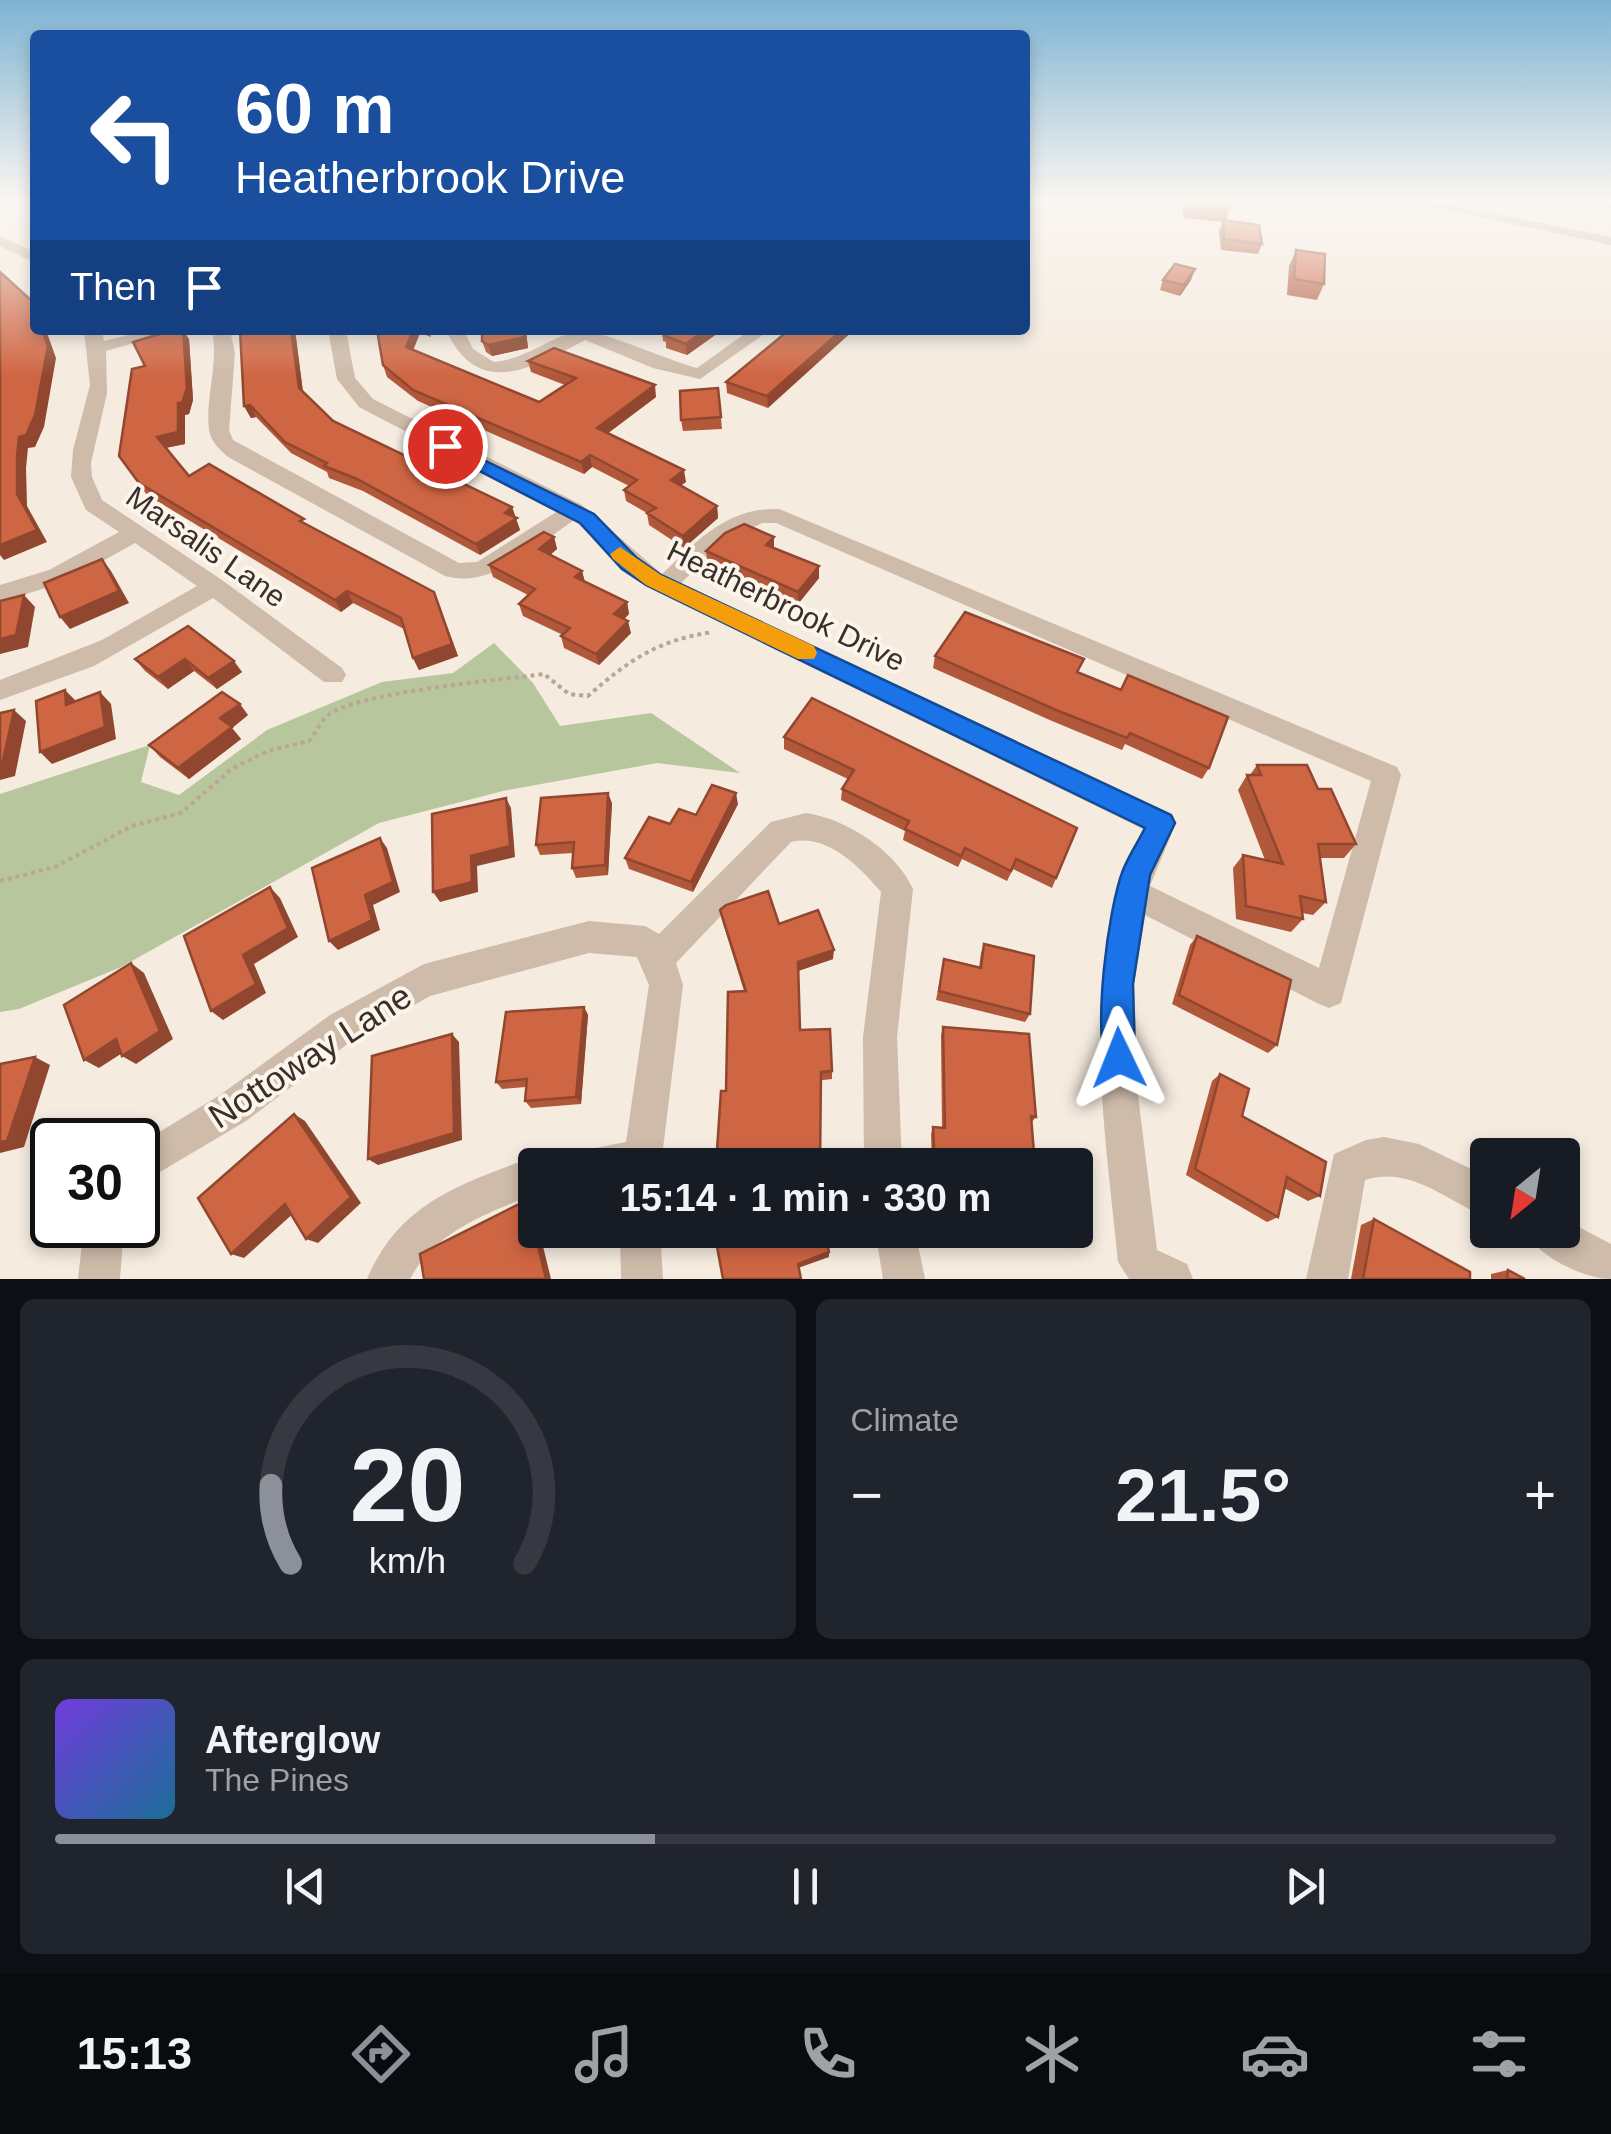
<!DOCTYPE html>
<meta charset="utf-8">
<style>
:root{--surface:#171b24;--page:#20242c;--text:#f1f3f6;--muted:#9ea1a6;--line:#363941;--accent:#8c9099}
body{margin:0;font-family:Helvetica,sans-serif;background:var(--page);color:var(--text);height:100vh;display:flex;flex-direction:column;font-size:38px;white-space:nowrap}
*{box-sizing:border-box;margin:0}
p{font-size:32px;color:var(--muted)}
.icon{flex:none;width:55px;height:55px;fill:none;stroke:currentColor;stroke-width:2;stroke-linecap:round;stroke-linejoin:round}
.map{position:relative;height:1279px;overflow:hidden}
.side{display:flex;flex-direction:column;gap:20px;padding:20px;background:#0d0f14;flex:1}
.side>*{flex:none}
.banner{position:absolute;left:30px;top:30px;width:1000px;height:305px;border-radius:10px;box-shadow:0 5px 15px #0003;background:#1a4fa0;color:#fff;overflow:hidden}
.needle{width:65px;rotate:210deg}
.controls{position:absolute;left:1470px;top:1138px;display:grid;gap:20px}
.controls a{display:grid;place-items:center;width:110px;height:110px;border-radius:10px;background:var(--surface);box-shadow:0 5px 15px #0003;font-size:50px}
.speed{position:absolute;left:30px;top:1118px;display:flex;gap:20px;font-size:50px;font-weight:700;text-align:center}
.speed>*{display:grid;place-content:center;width:130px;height:130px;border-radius:50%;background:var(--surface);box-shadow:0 5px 15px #0003;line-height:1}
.speed .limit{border:5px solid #111;border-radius:15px;background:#fff;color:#111}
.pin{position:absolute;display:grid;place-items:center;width:85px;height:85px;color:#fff;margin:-42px;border:5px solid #fff;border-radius:50%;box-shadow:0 2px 10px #0007}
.me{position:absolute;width:110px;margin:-55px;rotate:358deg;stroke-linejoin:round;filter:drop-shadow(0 0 8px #0008)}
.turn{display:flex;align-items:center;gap:35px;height:210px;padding:0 40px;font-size:45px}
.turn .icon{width:130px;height:130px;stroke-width:2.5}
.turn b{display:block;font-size:70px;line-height:85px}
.then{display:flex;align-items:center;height:95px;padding:0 40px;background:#0003;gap:20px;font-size:38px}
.big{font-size:75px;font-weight:800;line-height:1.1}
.side .tile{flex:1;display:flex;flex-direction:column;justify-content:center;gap:15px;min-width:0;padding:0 35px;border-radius:15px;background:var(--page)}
.side .dial{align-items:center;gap:0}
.dial svg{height:260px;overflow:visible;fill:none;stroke:var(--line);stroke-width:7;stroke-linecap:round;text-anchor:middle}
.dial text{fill:var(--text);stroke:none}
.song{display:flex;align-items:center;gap:30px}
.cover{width:120px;height:120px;border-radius:15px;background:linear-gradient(135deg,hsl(260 70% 55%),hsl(200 70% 35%))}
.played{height:10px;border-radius:5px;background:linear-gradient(90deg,var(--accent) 40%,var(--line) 40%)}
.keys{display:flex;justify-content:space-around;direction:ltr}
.heat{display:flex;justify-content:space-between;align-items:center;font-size:55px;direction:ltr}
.side .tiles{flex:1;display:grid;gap:20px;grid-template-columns:1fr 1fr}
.tile:last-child{grid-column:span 2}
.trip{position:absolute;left:518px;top:1148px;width:575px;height:100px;border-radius:10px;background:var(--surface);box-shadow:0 5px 15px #0003;font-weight:800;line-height:100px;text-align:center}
.dock{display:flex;height:160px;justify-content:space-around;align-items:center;background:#090b0e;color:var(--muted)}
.dock .icon{width:70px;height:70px}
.dock .current{color:var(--accent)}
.dock b{font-size:45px;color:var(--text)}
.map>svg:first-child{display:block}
</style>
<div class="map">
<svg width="1611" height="1279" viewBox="0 0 1611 1279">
<rect width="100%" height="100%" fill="#f5ebdf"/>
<path fill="#b8c69d" d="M494,643L533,683L560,726L651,713L740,773L657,763L503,791L379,823L121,967L19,1009L0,1012V794L150,745L141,782L179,795L267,730L382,682L453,673Z"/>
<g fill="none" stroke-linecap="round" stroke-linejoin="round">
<path stroke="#bba593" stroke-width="4" stroke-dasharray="4 4" stroke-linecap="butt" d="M0,881L55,867L132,826L181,813L233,768L268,751L309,741C316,733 320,722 327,716C354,692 502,680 544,674L569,694L588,696C629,660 658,640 713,632"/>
<g fill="#cebbaa" fill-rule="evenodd">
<path d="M1390,198H1419L1611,237V245Z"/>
<path d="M1582,198L1611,201V210L1584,201Z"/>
<path d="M0,236L35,252V263L0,246Z"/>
<path d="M84,330H102L104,341L149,330H179L106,351L107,393L91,463L92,477L102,500L222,580L342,668L346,675L342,682H324L213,598L94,666L0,700V680L102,640L197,586L135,543L65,582L0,602V585L49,570L119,532L86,510L71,477L73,450L90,385Z"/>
<path d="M212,330H230L235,353L229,430L233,440L459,563L477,562L558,511L359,407L337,379L328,330H346L355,378L373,399L582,505L662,574C697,541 727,507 779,509L1397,767L1401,775L1341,1003L1329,1008L1317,1003L1145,915L1134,984L1138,1095L1157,1250L1187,1264L1193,1279H1129L1118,1262C1104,1119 1076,962 1143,829L645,586L574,520C536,546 493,589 445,576L228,457C220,450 211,442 209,430C205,397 219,364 212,330ZM762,523H776L1371,781L1319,968L1150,886L1176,823L1171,814L681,583L724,542Z"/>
<path d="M446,330H464L473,349L494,362C526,359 547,339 576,331C593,326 672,362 697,368L750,330H770L700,379L653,368L585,340C533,368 478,400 446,330Z"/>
<path d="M806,813C847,819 896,851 913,889L897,1037L902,1165H864L863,1037L881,892C860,867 827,833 791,842L676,963L683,985L661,1165H575L580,1151L626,1142L649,985L637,957L589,953L430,996L354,1039L246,1121L138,1185V1145L220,1095L330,1015L424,964L589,921L645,926L659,934L771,822Z"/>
<path d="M1384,1137L1419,1144L1488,1177V1218C1448,1202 1411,1165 1365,1180L1348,1279H1306L1334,1154L1366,1140Z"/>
<path d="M535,1156L550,1165H535V1194C488,1213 435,1231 410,1279H367C400,1201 462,1184 535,1156Z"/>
<path d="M1562,1218L1611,1244V1279C1584,1279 1536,1256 1525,1230H1562Z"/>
<path d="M84,1225H124L120,1279H78Z"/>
<path d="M620,1230H660L663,1279H621Z"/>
<path d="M875,1230H915L925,1279H883Z"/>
</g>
</g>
<g fill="#b2583a">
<path d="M1183,198H1229L1230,207L1226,221L1262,244L1258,254L1221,250L1219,231L1223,222L1183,218Z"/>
<path d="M1296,250L1324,284L1317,300L1287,295L1289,266Z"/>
<path d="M1163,280H1191L1180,296L1160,290Z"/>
<path d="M295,330L303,392L333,421L512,507L520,530L480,555L363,491L329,478L327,472L291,453L256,417L251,418L244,406Z"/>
<path d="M377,330H430L431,337L420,333L413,350L539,402L565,385L531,372L528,361L656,397L608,433L686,482L681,485L717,506L718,518L684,548L649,525L647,513L626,501L624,490L629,486L592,467L584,474L418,401L387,377L383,365Z"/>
<path d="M657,330H718V333L687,355L666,348V342L663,341L662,332Z"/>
<path d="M789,330L768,408L727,393L726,382Z"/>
<path d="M526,331L528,348L492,356L486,352L482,341Z"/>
<path d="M189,339L193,400L189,414L185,415V444L166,448L189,476L307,525L439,604L458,656L419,670L413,658L404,629L353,603L341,612L147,495L119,456L145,366Z"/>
<path d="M718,388L722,429L683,431L681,420Z"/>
<path d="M554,537L557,549L550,555L582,571L585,582L627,602L629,614L624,619L631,633L599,665L564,648L561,636L563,635L523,616L519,604L528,595L493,577L489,565Z"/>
<path d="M774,537V548L819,578L798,604L708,563L706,551Z"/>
<path d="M188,626L242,672L217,689L194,671L168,689L145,671L135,659Z"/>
<path d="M935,656L1079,673L1209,768L1202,779L1125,744L1122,750L1052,721L933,668Z"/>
<path d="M248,715L232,728L241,739L189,779L160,757L149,745Z"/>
<path d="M784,737L1077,828L1052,888L1013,869L1007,881L962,859L958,867L903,840L905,831L841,800L842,789L848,779L784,749Z"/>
<path d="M1257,765L1318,789L1356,844L1344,858H1320L1326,902L1313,915L1302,913L1303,919L1291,932L1236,919L1233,868L1243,855L1265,860L1238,790L1247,775H1250Z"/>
<path d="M612,803L608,875L576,878L572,868L573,853L540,855L536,845Z"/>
<path d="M738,804L693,892L629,869L625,858L670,824L696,815Z"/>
<path d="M720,910L779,924L833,959L798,971L800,1030L832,1071V1079L726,1091L744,991L722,920Z"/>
<path d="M1197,936L1277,1045L1268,1053L1172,1004L1190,945Z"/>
<path d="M984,944L1030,1014L1025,1022L936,1000L944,959L979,968L981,953Z"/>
<path d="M584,1007L588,1015L581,1104L531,1108L525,1101L526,1087L502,1089L496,1082Z"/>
<path d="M943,1027L1036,1117L1031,1123L1035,1165H932L931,1134L933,1127L942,1128L941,1035Z"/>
<path d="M1220,1074L1242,1116L1320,1196L1308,1201L1284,1188L1278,1217L1267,1222L1186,1175L1212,1081Z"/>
<path d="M1374,1219L1470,1279H1351L1361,1225Z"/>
<path d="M991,1230H1040L1036,1234Z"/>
<path d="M1508,1270L1525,1279H1491V1274Z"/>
</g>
<g fill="#91472f">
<path d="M1195,269L1191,280L1180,296L1184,285Z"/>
<path d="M42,330H46L56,358L44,427L35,447L28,448L26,468L27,506L47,542L4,560L0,555V545L17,494V456L19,437Z"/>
<path d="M183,330L189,339L193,400L189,414L185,415V444L164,448L157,437L178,403Z"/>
<path d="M291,330H295L304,400L299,388Z"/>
<path d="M413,330H419L420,333L410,358L406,347Z"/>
<path d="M524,330H527L526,331L528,348L492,356L488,345Z"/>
<path d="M705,330H718V333L687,355L686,344Z"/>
<path d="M842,330H854L768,408L767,396Z"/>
<path d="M655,385L656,397L599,440L597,428Z"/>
<path d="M250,405L256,417L251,418L244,406Z"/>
<path d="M590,455L592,467L584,474L581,462Z"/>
<path d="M684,470L686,482L673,491L671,480Z"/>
<path d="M717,506L718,518L684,548L683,536Z"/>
<path d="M512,507L520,530L480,555L476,544Z"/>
<path d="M554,537L557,549L543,561L539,549Z"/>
<path d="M774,537V549L766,545Z"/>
<path d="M102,559L111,571L129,603L70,629L60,617Z"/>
<path d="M819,566V578L798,604V592Z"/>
<path d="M582,571L585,583L575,577Z"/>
<path d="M347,591L353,603L341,612L335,600Z"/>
<path d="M434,592L458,656L419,670L413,658Z"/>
<path d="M24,595L35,607L28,647L0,654V639Z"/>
<path d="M627,602L629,614L617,626L614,614Z"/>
<path d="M628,621L631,633L599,665L596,654Z"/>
<path d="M185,659L194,671L168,689L158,677Z"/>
<path d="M234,661L242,672L217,689L208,678Z"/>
<path d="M65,690L77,702L66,705Z"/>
<path d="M100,692L111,704L116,739L52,764L40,752Z"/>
<path d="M240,704L248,715L232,728L241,739L189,779L178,768L220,718Z"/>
<path d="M14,710L26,721L15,776L0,780V766Z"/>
<path d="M608,793L612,803L608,875L605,865Z"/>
<path d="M736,793L738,804L693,892L691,882Z"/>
<path d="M506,798L511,808L515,857L477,866L478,892L440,902L433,892L471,856Z"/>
<path d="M380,838L387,848L400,892L373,905L380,930L338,950L329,941L365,895Z"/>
<path d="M270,887L280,898L298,937L254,964L266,993L223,1020L211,1011L243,955Z"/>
<path d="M834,950L833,959L798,971V962Z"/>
<path d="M131,963L144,973L173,1039L136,1064L122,1056Z"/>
<path d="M584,1007L588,1015L581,1104L576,1097Z"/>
<path d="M452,1034L459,1042L462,1140L378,1165L368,1159Z"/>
<path d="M116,1039L130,1048L99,1068L84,1060Z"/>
<path d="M35,1057L50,1065L24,1147L0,1153V1142Z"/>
<path d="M294,1114L305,1121L361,1203L318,1243L306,1239Z"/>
<path d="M527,1200L533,1206L535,1230H539L551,1279H546Z"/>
<path d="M285,1204L297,1210L244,1258L231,1254Z"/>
<path d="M829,1252V1257L798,1268V1264Z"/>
</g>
<g fill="#cf6643" stroke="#91472f" stroke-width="2.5">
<path d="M1188,198H1229L1230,207L1188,202Z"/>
<path d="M35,199V209L26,201Z"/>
<path d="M1223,220L1259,225L1262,244L1224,239Z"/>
<path d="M1296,250L1325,254L1324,284L1294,279Z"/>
<path d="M1175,264L1195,269L1184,285L1163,280Z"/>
<path d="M0,272L32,301L35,309V330H42L48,346L35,415L26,435L19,437L17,456V494L37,530L0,545Z"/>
<path d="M173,330H183L187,388L182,403H178V432L157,437L189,476L209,464L304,519L300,521L434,592L452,644L413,658L401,618L347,591L335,600L139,483L119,456L132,369L145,366L133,342Z"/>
<path d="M240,330H291L299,388L333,421L512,507L505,513L517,518L476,544L357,479L324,466L327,463L285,442L250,405L244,406Z"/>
<path d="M377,330H413L406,347L539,402L576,378L528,361L554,348L655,385L597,428L684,470L671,480L717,506L683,536L647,513L656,508L624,490L637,480L590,455L581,462L413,390L383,365Z"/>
<path d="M482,330H524L525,337L488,345L482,341Z"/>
<path d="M662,330H705L686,344L665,336L670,333Z"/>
<path d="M789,330H842L767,396L726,382Z"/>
<path d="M718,388L721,417L681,420L680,391Z"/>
<path d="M744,524L774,537L766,545L819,566L798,592L706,551L725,533Z"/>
<path d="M544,532L554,537L539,549L582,571L575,577L627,602L614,614L628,621L596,654L561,636L570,628L519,604L535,589L489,565Z"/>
<path d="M102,559L119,591L60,617L44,583Z"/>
<path d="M24,595L16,635L0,639V601Z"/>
<path d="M965,612L1084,659L1077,672L1121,690L1128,675L1228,717L1209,768L1130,733L1127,738L1056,710L935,656Z"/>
<path d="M188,626L234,661L208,678L185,659L158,677L135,659Z"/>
<path d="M65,690L66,705L100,692L105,727L40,752L36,701Z"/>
<path d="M222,692L240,704L220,718L232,727L178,768L149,745Z"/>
<path d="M812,698L1077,828L1056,878L1016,859L1011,871L965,848L961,856L905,829L909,821L842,789L854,770L784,737Z"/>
<path d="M14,710L2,765L0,766V713Z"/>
<path d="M1257,765H1307L1318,789H1331L1356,844H1318L1326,902L1300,896L1303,919L1246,906L1243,855L1283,864L1247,775H1261Z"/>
<path d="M712,785L736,793L691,882L625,858L649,817L670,824L679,809L696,815Z"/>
<path d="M608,793L605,865L572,868L574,842L536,845L541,798Z"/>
<path d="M506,798L510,846L471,856L472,882L433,892L432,814Z"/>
<path d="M380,838L393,882L365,895L372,920L329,941L312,868Z"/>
<path d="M270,887L288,928L243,955L256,984L211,1011L184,936Z"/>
<path d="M768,891L779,924L818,910L834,950L798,962L800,1030L830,1029L832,1071L821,1072L820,1165H716L721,1091H726L728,992L746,991L720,910L726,905Z"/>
<path d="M1197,936L1291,980L1277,1045L1179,995Z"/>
<path d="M984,944L1034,956L1030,1014L939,991L944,959L981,968Z"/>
<path d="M131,963L160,1031L122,1056L116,1039L84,1060L64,1005Z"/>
<path d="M584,1007L576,1097L525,1101L527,1079L496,1082L506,1012Z"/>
<path d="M943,1027L1029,1034L1036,1117L1031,1116L1035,1165H935L933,1127L945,1128Z"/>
<path d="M452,1034L454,1133L368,1159L372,1056Z"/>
<path d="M35,1057L7,1141L0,1142V1064Z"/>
<path d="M1220,1074L1249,1089L1242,1116L1326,1162L1320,1196L1287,1177L1278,1217L1195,1169Z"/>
<path d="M294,1114L351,1197L306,1239L285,1204L231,1254L198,1198Z"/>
<path d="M527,1200L546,1279H424L420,1254Z"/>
<path d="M1374,1219L1470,1272V1279H1363Z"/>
<path d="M749,1230H824L829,1252L798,1264L801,1279H723L716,1241Z"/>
<path d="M1508,1270L1525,1279H1507Z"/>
</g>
<linearGradient id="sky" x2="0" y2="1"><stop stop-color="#7db3d3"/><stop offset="0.53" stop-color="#faf6f1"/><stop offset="1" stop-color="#faf6f1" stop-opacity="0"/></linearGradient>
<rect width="1611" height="377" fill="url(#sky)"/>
<path fill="#1a73e8" stroke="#114b97" stroke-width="2.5" d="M445,441L594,514L637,558L661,575L1171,815L1175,823L1150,875L1133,984L1135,1058L1131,1069L1119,1074L1108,1069C1092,1031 1108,909 1123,870C1129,855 1138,842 1145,828L646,585L622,569L580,523L439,450V442Z"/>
<path fill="#f59e0b" d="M620,547L661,575L814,646L817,653L814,659H798L646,585L613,559L610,554Z"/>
<g text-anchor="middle" stroke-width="8" stroke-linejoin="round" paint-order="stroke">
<g font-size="30" fill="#3b2f2a" stroke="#fcf5ec">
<text transform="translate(206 547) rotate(35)" y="10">Marsalis Lane</text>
<text transform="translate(786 606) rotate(26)" y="10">Heatherbrook Drive</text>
</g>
<g font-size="35" fill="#3b2f2a" stroke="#fcf5ec">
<text transform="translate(310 1056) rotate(-33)" y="12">Nottoway Lane</text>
</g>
</g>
</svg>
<div class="controls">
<a><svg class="needle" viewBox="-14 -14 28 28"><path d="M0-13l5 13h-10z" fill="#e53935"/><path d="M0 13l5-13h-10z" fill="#9ea1a6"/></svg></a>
</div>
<div class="speed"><div class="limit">30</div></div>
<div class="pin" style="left:445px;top:446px;background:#d93025"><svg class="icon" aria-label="arrive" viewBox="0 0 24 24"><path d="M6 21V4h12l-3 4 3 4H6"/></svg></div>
<svg class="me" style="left:1119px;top:1058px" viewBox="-20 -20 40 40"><path d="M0-17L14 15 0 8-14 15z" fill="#1a73e8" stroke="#fff" stroke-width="4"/></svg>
<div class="trip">15:14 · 1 min · 330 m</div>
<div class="banner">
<div class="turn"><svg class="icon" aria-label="left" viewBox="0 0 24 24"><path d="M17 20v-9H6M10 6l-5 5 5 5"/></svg><div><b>60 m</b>Heatherbrook Drive</div></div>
<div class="then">Then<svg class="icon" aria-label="arrive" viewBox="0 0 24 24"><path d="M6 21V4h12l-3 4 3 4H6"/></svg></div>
</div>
</div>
<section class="side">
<div class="tiles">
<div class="tile dial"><svg viewBox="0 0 100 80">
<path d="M14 69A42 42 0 1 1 86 69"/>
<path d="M14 69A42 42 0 0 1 8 45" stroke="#8c9099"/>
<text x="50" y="56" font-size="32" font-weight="700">20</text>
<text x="50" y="72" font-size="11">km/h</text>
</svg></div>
<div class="tile"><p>Climate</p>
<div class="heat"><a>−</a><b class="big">21.5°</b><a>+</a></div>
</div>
<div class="tile">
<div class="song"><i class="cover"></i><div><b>Afterglow</b><p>The Pines</p></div></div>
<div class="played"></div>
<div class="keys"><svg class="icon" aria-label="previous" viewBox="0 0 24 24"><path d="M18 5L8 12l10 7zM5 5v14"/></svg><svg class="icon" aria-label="pause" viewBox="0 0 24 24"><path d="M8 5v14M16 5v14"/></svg><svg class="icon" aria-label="next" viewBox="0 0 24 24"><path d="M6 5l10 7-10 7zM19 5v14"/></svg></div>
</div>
</div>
</section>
<nav class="dock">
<b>15:13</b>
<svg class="icon current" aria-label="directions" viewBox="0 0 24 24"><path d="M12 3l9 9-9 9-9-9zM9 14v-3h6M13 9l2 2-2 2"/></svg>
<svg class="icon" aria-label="music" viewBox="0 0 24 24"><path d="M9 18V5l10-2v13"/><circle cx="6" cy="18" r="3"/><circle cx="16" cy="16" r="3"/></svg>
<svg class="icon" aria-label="phone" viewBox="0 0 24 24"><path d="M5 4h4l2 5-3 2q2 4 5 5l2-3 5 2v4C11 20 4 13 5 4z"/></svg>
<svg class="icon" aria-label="climate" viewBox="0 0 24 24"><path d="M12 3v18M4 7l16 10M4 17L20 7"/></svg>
<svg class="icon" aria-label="car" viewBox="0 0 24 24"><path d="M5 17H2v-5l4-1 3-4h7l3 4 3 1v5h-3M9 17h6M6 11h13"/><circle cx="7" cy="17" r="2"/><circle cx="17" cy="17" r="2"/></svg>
<svg class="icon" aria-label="filters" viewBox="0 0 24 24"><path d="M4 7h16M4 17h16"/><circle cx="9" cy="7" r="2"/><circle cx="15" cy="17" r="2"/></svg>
</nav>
